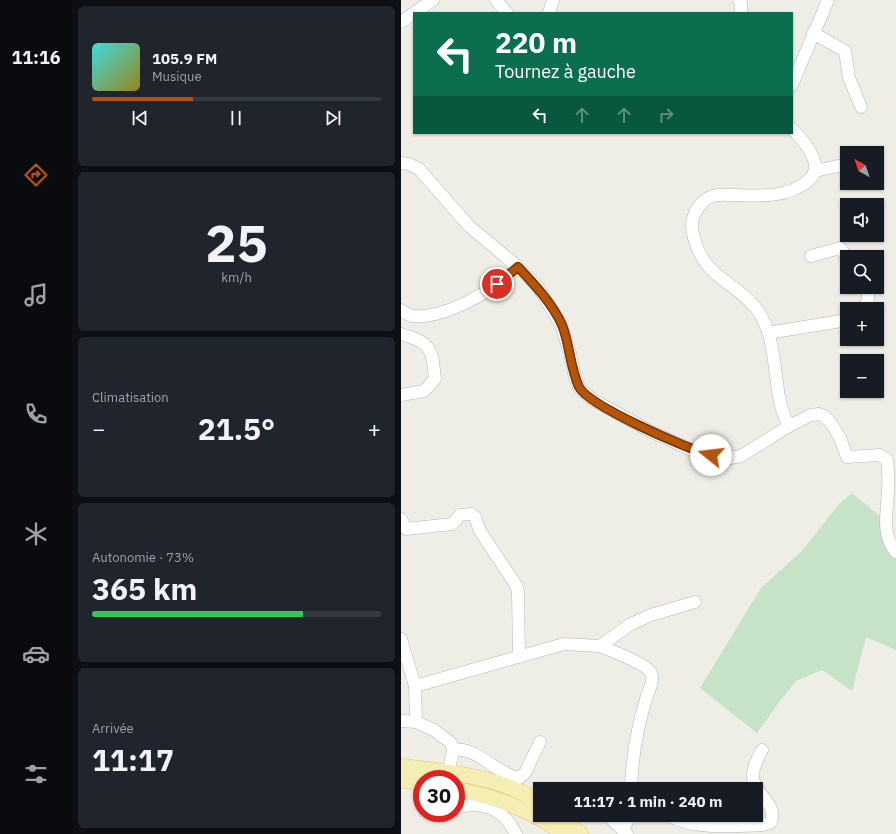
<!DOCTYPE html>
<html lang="fr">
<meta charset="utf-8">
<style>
:root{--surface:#171b24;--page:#20242c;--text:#f1f3f6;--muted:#9ea1a6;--line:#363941;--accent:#b45309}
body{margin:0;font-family:"IBM Plex Sans",sans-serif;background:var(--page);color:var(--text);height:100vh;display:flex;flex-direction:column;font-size:15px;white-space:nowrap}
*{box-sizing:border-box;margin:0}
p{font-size:13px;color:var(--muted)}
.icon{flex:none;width:22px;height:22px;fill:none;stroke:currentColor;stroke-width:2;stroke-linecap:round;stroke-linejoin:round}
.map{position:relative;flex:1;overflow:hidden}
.panel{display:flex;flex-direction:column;gap:6px;padding:6px;background:#0d0f14;width:329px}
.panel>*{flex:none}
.hud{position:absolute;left:12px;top:12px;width:380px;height:122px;border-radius:0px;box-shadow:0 1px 3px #0004;background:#0b6e4f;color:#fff;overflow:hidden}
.needle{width:26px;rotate:320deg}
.tools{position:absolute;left:439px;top:146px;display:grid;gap:8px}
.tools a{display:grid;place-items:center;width:44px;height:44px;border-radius:0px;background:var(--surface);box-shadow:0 1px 3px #0004;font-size:20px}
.speed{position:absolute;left:12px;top:770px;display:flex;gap:8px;font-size:20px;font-weight:700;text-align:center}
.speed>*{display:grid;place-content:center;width:52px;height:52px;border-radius:50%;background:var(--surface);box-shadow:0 1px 3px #0004;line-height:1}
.speed .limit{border:6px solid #d22;background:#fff;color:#111}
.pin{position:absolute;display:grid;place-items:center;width:34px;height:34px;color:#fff;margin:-17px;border:2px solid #fff;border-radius:50%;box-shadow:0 1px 4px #0007}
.me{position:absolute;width:44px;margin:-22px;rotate:286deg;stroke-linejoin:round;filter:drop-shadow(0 0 3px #0008)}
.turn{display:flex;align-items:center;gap:14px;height:84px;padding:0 16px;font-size:18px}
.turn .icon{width:52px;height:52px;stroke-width:2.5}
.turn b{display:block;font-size:28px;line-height:34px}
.lanes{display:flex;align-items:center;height:38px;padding:0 16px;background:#0003;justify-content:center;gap:20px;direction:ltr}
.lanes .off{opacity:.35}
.big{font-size:30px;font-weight:700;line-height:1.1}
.panel .card{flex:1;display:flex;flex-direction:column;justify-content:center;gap:6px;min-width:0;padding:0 14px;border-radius:6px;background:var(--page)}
.panel .dial{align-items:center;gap:0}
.dial b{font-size:52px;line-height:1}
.song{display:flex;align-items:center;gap:12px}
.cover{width:48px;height:48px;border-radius:6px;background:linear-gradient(135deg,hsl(180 70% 55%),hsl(50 70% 35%))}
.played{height:4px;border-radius:2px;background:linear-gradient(90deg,var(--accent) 35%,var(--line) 35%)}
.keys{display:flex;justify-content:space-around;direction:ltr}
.heat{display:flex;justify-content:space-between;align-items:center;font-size:22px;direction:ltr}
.charge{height:6px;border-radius:3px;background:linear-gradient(90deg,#34c759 73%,var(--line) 0)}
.trip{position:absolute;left:132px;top:782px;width:230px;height:40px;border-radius:0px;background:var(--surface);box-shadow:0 1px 3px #0004;font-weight:700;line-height:40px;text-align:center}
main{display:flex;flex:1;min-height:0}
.tab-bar{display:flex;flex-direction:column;width:72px;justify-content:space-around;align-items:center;background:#090b0e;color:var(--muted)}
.tab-bar .icon{width:28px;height:28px}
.tab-bar .selected{color:var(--accent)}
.tab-bar b{font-size:18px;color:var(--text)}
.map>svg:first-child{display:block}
</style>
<main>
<nav class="tab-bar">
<b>11:16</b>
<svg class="icon selected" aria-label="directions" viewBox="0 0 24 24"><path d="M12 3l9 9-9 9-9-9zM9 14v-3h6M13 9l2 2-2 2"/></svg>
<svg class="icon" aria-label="music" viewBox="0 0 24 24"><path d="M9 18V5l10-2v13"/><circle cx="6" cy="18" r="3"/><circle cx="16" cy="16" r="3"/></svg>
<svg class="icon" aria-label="phone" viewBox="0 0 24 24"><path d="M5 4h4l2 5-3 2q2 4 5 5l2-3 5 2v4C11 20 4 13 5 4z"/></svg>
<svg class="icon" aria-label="climate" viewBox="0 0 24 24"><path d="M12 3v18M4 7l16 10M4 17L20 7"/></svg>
<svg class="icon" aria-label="car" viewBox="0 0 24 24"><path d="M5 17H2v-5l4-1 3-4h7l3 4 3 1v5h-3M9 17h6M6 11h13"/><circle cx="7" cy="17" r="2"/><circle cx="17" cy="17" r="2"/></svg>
<svg class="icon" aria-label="filters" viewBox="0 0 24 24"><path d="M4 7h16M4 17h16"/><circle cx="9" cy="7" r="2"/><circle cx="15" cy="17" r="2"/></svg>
</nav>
<section class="panel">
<div class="card">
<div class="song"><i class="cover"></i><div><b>105.9 FM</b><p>Musique</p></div></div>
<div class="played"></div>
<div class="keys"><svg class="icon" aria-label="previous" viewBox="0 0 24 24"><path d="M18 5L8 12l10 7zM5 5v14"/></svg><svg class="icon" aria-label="pause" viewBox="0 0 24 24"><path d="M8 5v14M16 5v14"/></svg><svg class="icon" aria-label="next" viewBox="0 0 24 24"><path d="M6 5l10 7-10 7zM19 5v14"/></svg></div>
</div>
<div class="card dial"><b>25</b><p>km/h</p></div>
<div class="card"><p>Climatisation</p>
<div class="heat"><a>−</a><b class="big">21.5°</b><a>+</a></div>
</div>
<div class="card"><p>Autonomie · 73%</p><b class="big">365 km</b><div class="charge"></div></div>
<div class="card"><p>Arrivée</p><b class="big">11:17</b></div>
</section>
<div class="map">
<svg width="495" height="834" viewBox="0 0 495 834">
<rect width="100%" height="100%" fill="#eeede6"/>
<path fill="#c6e3c7" d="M451,493L481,518L495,557V650L465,637L451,691L421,670L395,681L379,701L356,733L299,688L360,588L401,551L439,503Z"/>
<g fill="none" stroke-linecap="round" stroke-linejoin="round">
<defs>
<g id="minor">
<path d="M95,0L106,13"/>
<path d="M338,0L340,3V13"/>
<path d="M148,13L152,0"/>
<path d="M0,22L32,0"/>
<path d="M412,33L444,51L448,78L460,107"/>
<path d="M391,85L427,0"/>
<path d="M0,163L8,164L18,169L68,226L117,267L137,287L160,325L169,353L174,378L179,389L192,400L249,431L295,452L329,458L340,456L388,426L410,415L418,414L423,416L430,423L439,438L446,457L479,455L486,460C487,469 488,478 487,488C487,509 479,534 495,552"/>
<path d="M414,171L446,164"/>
<path d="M410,256L439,248L446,257"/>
<path d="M462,309L467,300V287"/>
<path d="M0,310C3,312 8,315 11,316C45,319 93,290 117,267"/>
<path d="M367,333L446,320"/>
<path d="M0,334C31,343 31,349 34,379L23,391L0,395"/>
<path d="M388,426C385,420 382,413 380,406C372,375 376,334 354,307C331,280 304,278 293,238C291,231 290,222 293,215C296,207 304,198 312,196C318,194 327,195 333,195C359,196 388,198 408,180C425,165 402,140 391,129"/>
<path d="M0,519L5,529L51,524L59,515L71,514L74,517L79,531L115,585L117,592L118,657"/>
<path d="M0,639L14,686L15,722"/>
<path d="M199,646C210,651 245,663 250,673C254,679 247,692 245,699C236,728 231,759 230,789"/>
<path d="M14,686L163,644L199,646L230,624L250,615L294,602"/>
<path d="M0,721L15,722L33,730L50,743L52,750L48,771"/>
<path d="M52,750C76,746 95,774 118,778L124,773L139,742"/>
<path d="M55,808C61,807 68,804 74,805C94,806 106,816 115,834"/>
<path d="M206,815L226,834"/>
<path d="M267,815C292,830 334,826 363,825L370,822C377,804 353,794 352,777C351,768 357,758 361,750"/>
<path d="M222,830L229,815"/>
</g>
<g id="major">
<path d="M0,766C47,773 98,775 139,803"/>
<path d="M0,780L21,783"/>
<path d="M55,789C93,797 131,809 162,834"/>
<path d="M156,815L180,834"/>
</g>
</defs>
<use href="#minor" stroke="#b3b6b9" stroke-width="13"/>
<use href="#major" stroke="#e1c66d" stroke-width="16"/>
<use href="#minor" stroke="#fff" stroke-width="12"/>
<use href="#major" stroke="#f5eeb4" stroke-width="15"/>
</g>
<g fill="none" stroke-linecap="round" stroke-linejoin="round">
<defs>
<path id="route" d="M96,284L117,267C133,284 151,303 161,325C169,345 169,368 178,387C188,406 286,449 310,455"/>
</defs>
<use href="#route" stroke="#753606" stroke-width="10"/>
<use href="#route" stroke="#b45309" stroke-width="7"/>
</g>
</svg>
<div class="tools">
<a><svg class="needle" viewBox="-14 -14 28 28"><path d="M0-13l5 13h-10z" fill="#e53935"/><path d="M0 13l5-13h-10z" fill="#9ea1a6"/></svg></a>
<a><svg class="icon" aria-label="sound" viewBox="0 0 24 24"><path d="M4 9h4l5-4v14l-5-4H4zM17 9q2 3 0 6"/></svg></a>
<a><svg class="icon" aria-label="search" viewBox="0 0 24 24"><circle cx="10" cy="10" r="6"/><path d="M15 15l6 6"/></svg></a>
<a>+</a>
<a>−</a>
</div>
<div class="speed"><div class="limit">30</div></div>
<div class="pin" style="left:96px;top:284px;background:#d93025"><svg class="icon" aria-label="arrive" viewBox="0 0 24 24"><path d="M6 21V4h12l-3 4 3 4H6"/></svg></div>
<svg class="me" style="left:310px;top:455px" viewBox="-20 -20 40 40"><circle r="19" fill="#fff"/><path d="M0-13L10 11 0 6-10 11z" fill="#b45309"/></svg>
<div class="trip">11:17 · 1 min · 240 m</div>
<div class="hud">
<div class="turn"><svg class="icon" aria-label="left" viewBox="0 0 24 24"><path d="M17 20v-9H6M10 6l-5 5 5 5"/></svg><div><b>220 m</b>Tournez à gauche</div></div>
<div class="lanes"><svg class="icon" aria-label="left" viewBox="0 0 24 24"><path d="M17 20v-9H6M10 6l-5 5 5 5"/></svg><svg class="icon off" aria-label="ahead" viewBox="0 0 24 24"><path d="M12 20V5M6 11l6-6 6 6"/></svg><svg class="icon off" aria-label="ahead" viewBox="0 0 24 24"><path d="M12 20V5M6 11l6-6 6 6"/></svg><svg class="icon off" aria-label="right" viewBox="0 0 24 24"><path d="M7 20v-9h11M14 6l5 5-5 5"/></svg></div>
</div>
</div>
</main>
